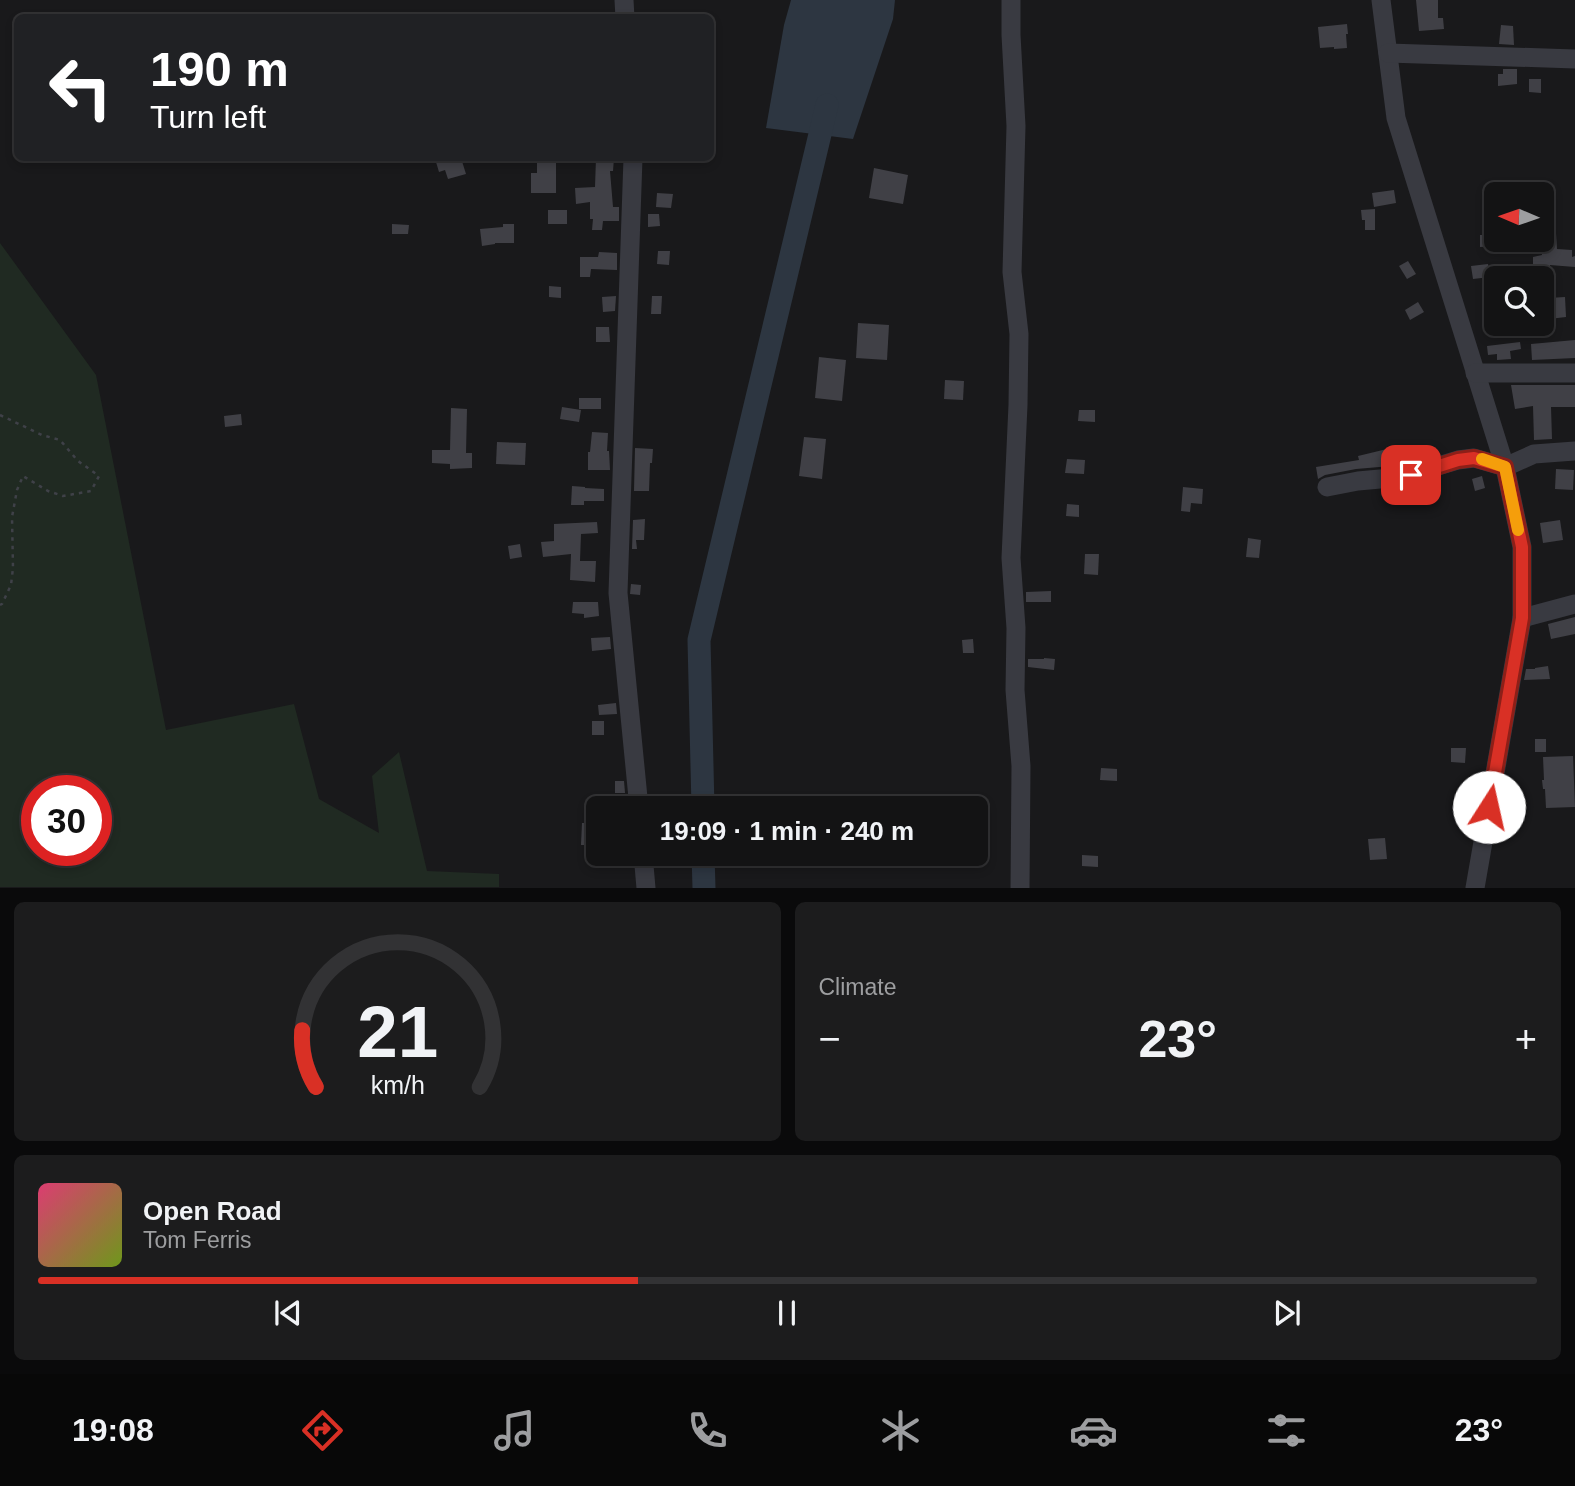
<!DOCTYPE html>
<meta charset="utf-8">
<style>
:root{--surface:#131314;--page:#1c1c1d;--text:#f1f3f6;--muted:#9d9ea0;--line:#323234;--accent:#d93025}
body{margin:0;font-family:Helvetica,sans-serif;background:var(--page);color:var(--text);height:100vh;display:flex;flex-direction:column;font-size:26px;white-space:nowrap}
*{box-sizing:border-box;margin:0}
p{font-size:23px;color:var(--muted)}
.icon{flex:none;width:38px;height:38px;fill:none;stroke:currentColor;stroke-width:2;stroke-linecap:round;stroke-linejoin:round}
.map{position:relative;height:888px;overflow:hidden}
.drawer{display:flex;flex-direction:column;gap:14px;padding:14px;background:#0a0a0b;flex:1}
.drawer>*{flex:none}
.guide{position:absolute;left:14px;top:14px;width:700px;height:147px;border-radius:10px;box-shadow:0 4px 10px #0003,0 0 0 2px var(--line);background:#202124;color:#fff;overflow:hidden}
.needle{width:46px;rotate:272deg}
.buttons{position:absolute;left:1484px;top:182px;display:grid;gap:14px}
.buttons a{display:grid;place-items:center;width:70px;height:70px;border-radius:10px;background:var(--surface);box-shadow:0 4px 10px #0003,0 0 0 2px var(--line);font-size:35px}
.speed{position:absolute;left:21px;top:775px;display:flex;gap:14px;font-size:35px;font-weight:700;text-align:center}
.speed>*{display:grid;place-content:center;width:91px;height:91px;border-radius:50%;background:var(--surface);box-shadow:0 4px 10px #0003,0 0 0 2px var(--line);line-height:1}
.speed .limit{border:10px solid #d22;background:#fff;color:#111}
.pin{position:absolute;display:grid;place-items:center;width:60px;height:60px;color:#fff;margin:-30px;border-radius:14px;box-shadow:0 4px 10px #0006}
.me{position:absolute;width:77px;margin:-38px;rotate:10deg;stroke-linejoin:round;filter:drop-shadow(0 0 5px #0008)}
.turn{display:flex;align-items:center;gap:24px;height:147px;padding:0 21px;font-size:32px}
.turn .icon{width:91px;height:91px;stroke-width:2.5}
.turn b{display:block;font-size:49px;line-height:60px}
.big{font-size:52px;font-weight:700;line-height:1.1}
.drawer .widget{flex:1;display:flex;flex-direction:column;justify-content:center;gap:10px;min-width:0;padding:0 24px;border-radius:10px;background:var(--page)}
.drawer .dial{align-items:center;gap:0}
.dial svg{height:182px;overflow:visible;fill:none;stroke:var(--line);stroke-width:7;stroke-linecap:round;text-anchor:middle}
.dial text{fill:var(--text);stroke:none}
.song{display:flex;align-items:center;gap:21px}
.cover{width:84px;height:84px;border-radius:10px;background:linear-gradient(135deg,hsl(340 70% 55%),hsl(80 70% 35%))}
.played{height:7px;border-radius:4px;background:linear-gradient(90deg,var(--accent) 40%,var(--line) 40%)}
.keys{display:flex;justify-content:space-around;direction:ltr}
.heat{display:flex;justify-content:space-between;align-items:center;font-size:38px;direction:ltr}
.drawer .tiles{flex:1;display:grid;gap:14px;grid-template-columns:1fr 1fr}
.widget:last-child{grid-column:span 2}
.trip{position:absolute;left:586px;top:796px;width:402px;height:70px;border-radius:10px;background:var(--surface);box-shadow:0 4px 10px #0003,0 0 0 2px var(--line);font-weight:700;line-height:70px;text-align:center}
.dock{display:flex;height:112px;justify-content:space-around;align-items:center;background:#080808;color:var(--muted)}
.dock .icon{width:49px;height:49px}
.dock .active{color:var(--accent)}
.dock b{font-size:32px;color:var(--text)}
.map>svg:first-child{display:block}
</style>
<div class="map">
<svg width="1575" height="888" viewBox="0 0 1575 888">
<rect width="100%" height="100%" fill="#19191b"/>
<path fill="#202a22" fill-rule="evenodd" d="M0,243L96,375L166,730L294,704L319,799L379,833L372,776L399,752L427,871L499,874V887H0ZM37,791H96V850H37Z"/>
<path fill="#2d3641" d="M791,0H895L893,19L853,139L766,128L784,25Z"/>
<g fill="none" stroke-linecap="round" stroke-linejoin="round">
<g stroke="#2d3641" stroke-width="23">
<path d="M703,808L699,640L827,105"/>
<path d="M703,854L704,888"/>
</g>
</g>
<g fill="#404046">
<path d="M1416,0H1438V18H1443L1444,29L1419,31Z"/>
<path d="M1347,24L1348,34H1346L1347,48L1334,49V47L1320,48L1318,27Z"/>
<path d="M1501,25L1513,26L1514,45L1499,44Z"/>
<path d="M1503,69H1517V84L1498,86V74H1503Z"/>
<path d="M1529,79H1541V93L1529,92Z"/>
<path d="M452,158H461L466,174L448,179L445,170L439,172L436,162Z"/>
<path d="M537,158H556V193H531V173H537Z"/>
<path d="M596,158H614L613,171H610L613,207H619V221H603L602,230H592L593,219H590V202L576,204L575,188L595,187Z"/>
<path d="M874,168L908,175L903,204L869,198Z"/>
<path d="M1537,182V194H1514V183Z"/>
<path d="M1486,189H1496V200L1486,201Z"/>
<path d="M1394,190L1396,203L1374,207L1372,193Z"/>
<path d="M657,193L673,194L671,208L656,207Z"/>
<path d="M1375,209V230H1365V220H1362L1361,210Z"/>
<rect x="548" y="210" width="19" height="14"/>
<path d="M648,214H659L660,226L648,227Z"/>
<path d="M1555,218L1557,249L1572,250V257L1575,256V267L1550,265V275H1533V257L1542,255L1540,240H1542V219Z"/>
<path d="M392,224L409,225L408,234H392Z"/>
<path d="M503,224H514V243H495V244L482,246L480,229L503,227Z"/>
<path d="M1480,235H1496V246L1480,247Z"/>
<path d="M658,251H670L669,265L657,264Z"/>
<path d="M599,252L617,253V270L591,269L590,277H580V257H598Z"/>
<path d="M1408,261L1416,274L1407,279L1399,266Z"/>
<path d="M1488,264L1490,277L1473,279L1471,266Z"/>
<path d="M549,286L561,287V298L549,297Z"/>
<path d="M616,296L615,311L603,312L602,297Z"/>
<path d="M652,296H662L661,314H651Z"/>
<path d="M1565,297L1566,317L1549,319V298Z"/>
<path d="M1418,302L1424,312L1410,320L1405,310Z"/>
<path d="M858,323L889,325L887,360L856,358Z"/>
<path d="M596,327H609L610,342H596Z"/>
<path d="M1575,340V358L1532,360L1531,344Z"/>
<path d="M1520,342L1521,349L1510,351L1511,359L1497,360V354L1488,355L1487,346Z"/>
<path d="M819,357L846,360L842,401L815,398Z"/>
<path d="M945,380L964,381L963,400L944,399Z"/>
<path d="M1511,385H1575V407H1551L1552,439L1534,440L1533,406L1515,409Z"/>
<rect x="579" y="398" width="22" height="11"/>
<path d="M562,407L581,410L579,422L560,419Z"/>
<path d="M451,408L467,409L466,453H472V468L450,469V464L432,463V450H450Z"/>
<path d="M1079,410H1095V422L1078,421Z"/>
<path d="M241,414L242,425L225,427L224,416Z"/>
<path d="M592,432L608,433L607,451H609L610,470H588V452H590Z"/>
<path d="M804,437L826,439L822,479L799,476Z"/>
<path d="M497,442L526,443L525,465L496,464Z"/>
<path d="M635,448L653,449L652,463H650L649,491H634Z"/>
<path d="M1387,449L1391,466L1356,469L1325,475L1318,479L1316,467L1359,460L1358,456Z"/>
<path d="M1067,459L1085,460L1084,474L1065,473Z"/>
<path d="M1556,469L1574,470L1573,490L1555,489Z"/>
<path d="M1482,476L1485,488L1475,491L1472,479Z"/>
<path d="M572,486L585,487V488L604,489V501H584V505H571Z"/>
<path d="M1183,487L1203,489L1202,504L1191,503L1190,512L1181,511Z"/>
<path d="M1067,504L1079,505V517L1066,516Z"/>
<path d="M645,519L644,540H636L637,549H632L633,520Z"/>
<path d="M1560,520L1563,540L1543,543L1540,523Z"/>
<path d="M597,522L598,533L581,534L580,561H596L595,582L570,580L571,554L543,557L541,542L554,541V524Z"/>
<path d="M1248,538L1261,540L1259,558L1246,557Z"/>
<path d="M520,544L522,557L510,559L508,546Z"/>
<path d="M1085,554H1099L1098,575L1084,574Z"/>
<path d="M631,584L641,585L640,595L630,594Z"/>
<path d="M1051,591V602H1026V592Z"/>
<path d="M573,602H598L599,616L584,618V614L572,613Z"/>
<path d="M1575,617V634L1551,639L1548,624Z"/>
<path d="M610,637L611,649L592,651L591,638Z"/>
<path d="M973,639L974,653H963L962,640Z"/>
<path d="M1044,658L1055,659L1054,670L1028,667V659H1044Z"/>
<path d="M1548,666L1550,679L1524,680L1526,669H1535V668Z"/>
<path d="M616,703L617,714L599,715L598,705Z"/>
<rect x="592" y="721" width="12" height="14"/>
<rect x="1535" y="739" width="11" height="13"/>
<path d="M1451,748H1466L1465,763L1451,762Z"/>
<path d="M1573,756L1575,807L1546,808L1545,789H1543L1542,780H1544L1543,757Z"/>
<path d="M1101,768L1117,769V781L1100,780Z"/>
<path d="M615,781H624L625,793H615Z"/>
<path d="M582,823H598V845H581Z"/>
<path d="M1385,838L1387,859L1370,860L1368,839Z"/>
<path d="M1082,855L1098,856V867L1082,866Z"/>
</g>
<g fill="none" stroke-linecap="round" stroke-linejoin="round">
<path stroke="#3f4148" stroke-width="2.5" stroke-dasharray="3.5 5" stroke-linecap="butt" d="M0,415L42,435L60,440L78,461L99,476L91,491L63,496L48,491L23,476L17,490L12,517L13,568L11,585L2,604L0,605"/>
<g stroke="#393a41" stroke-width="19">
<path d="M624,0L625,18"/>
<path d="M1011,0V35L1016,126L1012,272L1019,334L1018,405L1011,558L1016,628L1015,690L1021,766L1020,888"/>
<path d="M1381,0L1396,118L1505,467L1522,547V618L1475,888"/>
<path d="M1388,53L1575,59"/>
<path d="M633,158L618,593L639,808"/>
<path d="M1475,373H1575"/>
<path d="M1327,487L1358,481L1402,477L1458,460L1474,458L1505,467L1534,454L1575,451"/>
<path d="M1522,618L1575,604"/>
<path d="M643,854L646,888"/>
</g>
</g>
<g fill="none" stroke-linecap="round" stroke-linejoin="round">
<defs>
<path id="route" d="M1411,475L1458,460L1474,458L1505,467L1522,547V618L1489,807"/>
</defs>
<use href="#route" stroke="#8d1f18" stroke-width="18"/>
<use href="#route" stroke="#d93025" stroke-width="12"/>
<path stroke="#f59e0b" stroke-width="12" d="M1482,459L1505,467L1518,530"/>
</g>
</svg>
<div class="buttons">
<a><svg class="needle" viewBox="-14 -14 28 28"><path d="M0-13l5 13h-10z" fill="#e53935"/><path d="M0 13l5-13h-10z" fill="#9d9ea0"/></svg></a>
<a><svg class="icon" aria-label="search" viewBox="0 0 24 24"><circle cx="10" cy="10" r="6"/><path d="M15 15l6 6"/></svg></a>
</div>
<div class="speed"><div class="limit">30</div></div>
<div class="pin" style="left:1411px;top:475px;background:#d93025"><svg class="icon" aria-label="arrive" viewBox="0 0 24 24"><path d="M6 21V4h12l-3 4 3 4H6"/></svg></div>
<svg class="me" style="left:1489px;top:807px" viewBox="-20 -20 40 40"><circle r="19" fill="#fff"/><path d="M0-13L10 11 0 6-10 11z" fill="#d93025"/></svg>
<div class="trip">19:09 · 1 min · 240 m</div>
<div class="guide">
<div class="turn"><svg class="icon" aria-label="left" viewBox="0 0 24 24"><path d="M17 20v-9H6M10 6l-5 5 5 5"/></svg><div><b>190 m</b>Turn left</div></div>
</div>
</div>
<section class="drawer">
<div class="tiles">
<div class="widget dial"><svg viewBox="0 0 100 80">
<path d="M14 69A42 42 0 1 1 86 69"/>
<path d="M14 69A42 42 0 0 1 8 44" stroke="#d93025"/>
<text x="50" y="56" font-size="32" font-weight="700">21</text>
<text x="50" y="72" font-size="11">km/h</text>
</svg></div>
<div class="widget"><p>Climate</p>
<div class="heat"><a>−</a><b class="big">23°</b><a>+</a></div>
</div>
<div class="widget">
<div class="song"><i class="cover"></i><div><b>Open Road</b><p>Tom Ferris</p></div></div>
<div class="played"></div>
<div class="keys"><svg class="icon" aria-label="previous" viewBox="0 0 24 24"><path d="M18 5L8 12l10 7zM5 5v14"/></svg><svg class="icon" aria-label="pause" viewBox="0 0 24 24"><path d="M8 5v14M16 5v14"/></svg><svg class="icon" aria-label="next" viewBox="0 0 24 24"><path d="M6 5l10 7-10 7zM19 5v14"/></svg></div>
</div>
</div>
</section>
<nav class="dock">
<b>19:08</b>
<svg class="icon active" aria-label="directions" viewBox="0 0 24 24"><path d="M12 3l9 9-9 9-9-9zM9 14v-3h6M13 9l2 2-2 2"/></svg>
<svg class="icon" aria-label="music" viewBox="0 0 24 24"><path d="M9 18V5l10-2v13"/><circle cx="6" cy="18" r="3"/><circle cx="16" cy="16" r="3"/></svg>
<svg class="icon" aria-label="phone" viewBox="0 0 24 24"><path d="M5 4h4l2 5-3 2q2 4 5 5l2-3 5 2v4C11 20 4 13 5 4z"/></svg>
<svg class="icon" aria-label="climate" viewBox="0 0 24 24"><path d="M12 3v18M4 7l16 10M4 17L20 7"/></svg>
<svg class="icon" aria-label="car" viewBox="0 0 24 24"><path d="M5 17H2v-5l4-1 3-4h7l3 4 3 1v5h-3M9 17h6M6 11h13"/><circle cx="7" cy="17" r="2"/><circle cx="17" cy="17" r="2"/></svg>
<svg class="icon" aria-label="filters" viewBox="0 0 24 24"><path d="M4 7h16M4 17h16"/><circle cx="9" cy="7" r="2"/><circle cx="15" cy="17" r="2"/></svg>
<b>23°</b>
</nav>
